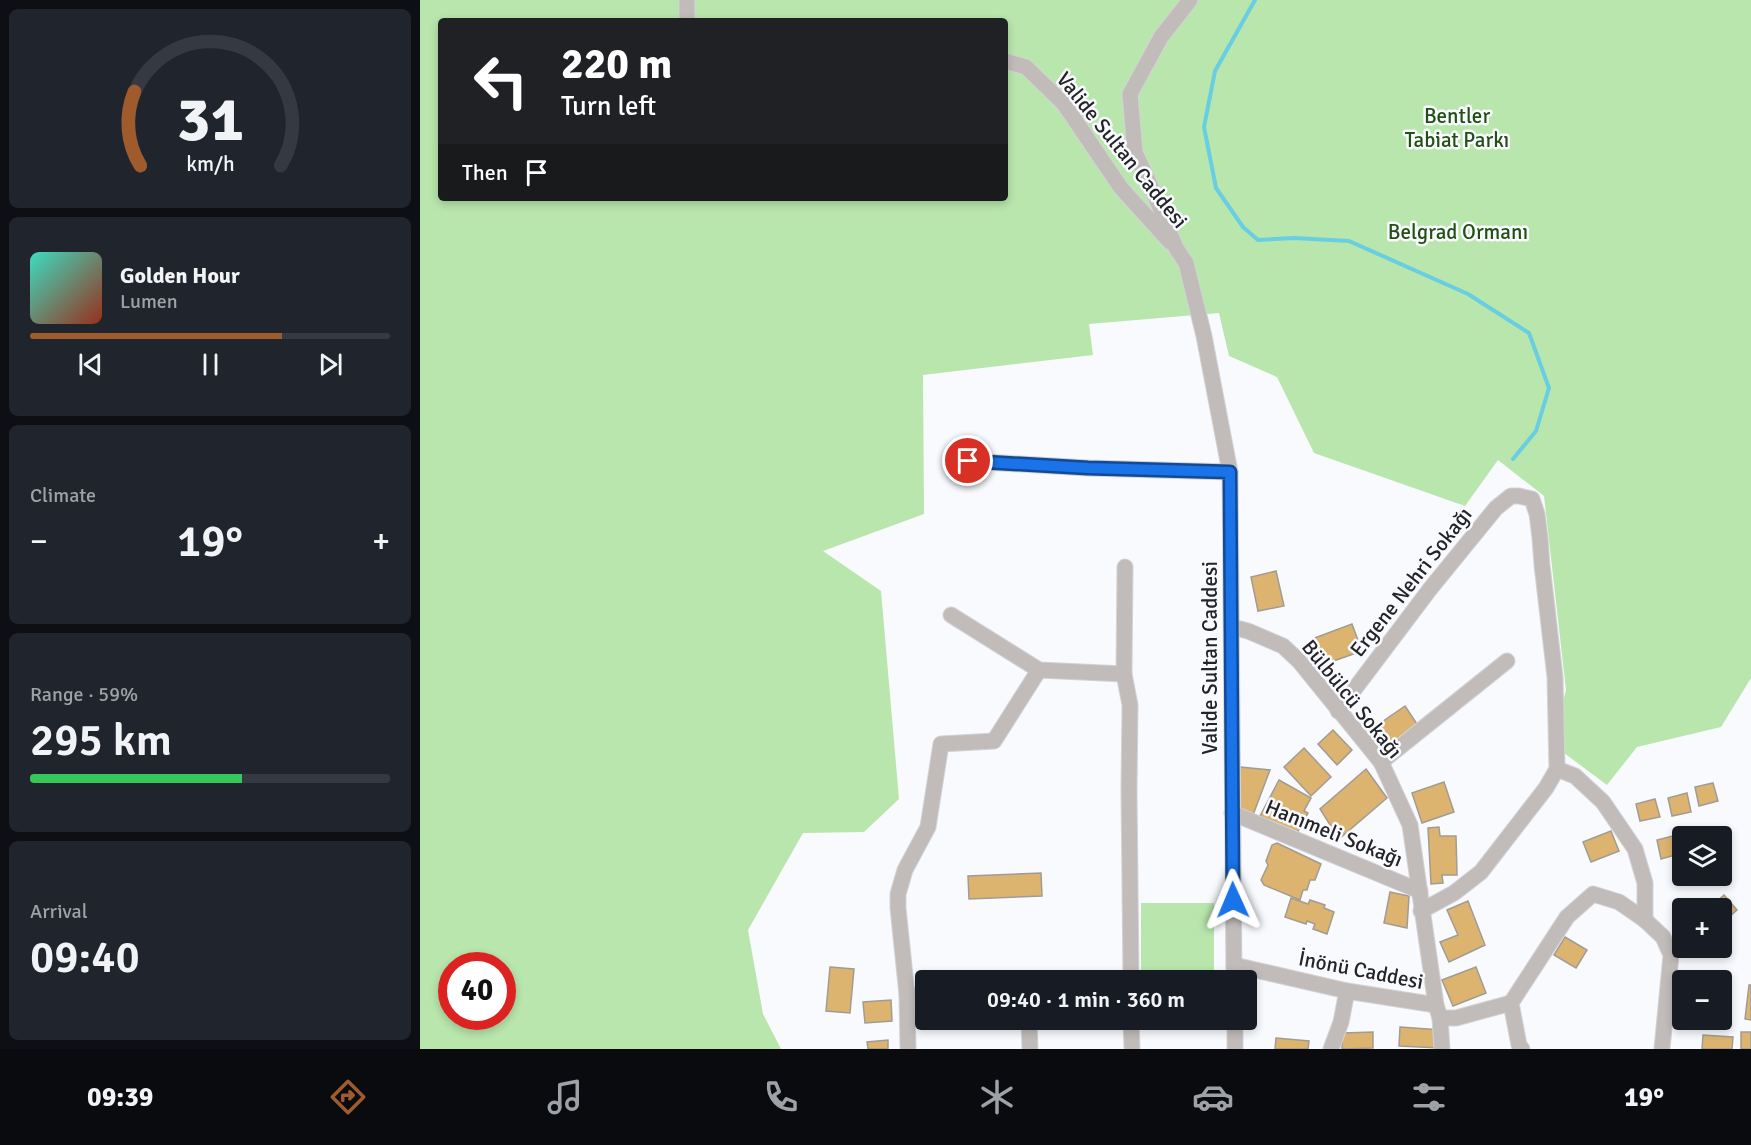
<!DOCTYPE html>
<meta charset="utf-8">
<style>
:root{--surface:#171b24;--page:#20242c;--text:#f1f3f6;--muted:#9ea1a6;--line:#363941;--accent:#9f5b2c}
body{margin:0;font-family:Signika,sans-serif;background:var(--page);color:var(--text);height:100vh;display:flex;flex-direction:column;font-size:22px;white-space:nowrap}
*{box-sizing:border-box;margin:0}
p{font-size:20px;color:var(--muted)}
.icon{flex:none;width:33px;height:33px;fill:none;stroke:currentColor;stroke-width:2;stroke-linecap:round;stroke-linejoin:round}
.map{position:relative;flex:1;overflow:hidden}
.side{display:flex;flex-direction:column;gap:9px;padding:9px;background:#0d0f14;width:420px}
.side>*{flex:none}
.banner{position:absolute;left:18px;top:18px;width:570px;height:183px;border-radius:6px;box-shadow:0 3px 9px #0003;background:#202124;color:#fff;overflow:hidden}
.tools{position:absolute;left:1252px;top:826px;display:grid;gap:12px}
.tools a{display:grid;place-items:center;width:60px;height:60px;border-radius:6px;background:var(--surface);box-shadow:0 3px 9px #0003;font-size:30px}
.speed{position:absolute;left:18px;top:952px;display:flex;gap:12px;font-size:30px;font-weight:700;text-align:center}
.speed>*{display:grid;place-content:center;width:78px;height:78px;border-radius:50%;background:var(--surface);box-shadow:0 3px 9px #0003;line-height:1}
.speed .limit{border:9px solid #d22;background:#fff;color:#111}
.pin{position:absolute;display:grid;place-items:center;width:51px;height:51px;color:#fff;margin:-26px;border:3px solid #fff;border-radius:50%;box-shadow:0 2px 6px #0007}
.me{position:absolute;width:66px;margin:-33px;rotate:359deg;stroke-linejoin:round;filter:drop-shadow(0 0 4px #0008)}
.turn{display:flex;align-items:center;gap:21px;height:126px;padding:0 24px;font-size:27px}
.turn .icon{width:78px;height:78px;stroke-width:2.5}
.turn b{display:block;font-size:42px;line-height:51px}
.then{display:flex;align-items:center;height:57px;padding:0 24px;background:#0003;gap:12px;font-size:22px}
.big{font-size:45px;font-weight:600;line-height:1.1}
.side .widget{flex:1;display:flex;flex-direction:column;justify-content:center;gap:9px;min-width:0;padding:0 21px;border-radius:9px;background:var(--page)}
.side .dial{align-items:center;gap:0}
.dial svg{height:156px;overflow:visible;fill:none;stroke:var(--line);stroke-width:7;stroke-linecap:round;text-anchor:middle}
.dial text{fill:var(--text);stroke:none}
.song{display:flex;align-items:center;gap:18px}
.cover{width:72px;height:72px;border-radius:9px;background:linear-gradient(135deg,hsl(170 70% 55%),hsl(10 70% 35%))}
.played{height:6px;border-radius:3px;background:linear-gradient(90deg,var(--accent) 70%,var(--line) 70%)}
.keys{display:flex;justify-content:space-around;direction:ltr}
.heat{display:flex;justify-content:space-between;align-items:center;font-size:33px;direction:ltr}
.charge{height:9px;border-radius:4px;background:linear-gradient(90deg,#34c759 59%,var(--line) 0)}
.trip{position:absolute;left:495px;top:970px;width:342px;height:60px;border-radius:6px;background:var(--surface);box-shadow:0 3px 9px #0003;font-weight:600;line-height:60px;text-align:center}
.tab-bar{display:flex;height:96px;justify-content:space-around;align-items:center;background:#090b0e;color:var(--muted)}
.tab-bar .icon{width:42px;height:42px}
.tab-bar .current{color:var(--accent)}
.tab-bar b{font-size:27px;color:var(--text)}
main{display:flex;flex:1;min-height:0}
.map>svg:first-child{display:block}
</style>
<main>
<section class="side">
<div class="widget dial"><svg viewBox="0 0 100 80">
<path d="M14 69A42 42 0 1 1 86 69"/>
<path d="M14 69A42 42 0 0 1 11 31" stroke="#9f5b2c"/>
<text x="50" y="56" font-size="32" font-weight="700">31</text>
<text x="50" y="72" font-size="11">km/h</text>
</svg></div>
<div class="widget">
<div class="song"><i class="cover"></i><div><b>Golden Hour</b><p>Lumen</p></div></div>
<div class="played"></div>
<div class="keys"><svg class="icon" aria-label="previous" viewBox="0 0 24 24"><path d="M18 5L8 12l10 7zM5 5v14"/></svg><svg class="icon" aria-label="pause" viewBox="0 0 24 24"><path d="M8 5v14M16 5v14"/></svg><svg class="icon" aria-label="next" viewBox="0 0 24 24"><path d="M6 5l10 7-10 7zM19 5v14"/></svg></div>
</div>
<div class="widget"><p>Climate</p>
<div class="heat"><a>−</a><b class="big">19°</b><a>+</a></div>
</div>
<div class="widget"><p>Range · 59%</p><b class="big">295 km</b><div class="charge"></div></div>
<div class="widget"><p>Arrival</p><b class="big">09:40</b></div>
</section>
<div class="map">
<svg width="1331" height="1049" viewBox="0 0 1331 1049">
<rect width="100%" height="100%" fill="#f9fafe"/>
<g fill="#b8e6ac" fill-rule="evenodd">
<path d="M0,0H1331V678L1301,727L1217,747L1187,785L1132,744L1146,690L1124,496L1078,460L1045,506L894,453L857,377L809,356L799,313L669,324L673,355L503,375L504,514L403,551L461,591L479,799L444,832L383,833L328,930L343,1014L361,1049H0ZM21,21H585V198H21ZM32,966H82V1017H32Z"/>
<path d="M721,903H794V981L721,980Z"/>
</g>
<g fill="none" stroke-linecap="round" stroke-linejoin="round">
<path stroke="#69cee1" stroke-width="4" d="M835,0L795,71L784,127L796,188L823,227L838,240L874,238L929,241L1048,294L1109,333L1129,388L1116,431L1093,459"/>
</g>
<g fill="#dcb470" stroke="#a19c93" stroke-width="1.5">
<path d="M856,571L864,606L838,611L831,577Z"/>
<path d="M932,624L942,651L902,665L892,639Z"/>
<path d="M985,706L999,727L964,751L949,731Z"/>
<path d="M913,730L932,750L917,765L898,744Z"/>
<path d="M884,748L911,777L891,796L864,767Z"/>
<path d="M820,767L850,770L833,815L817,807Z"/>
<path d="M946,769L967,798L919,839L900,809Z"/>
<path d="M859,780L891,798L884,811L888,813L876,835L840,816Z"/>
<path d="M1024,782L1034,812L1002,823L992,793Z"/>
<path d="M1293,783L1298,801L1279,806L1275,787Z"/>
<path d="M1267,793L1271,812L1252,816L1248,798Z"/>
<path d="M1235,799L1240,817L1220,821L1216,804Z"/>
<path d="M1019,827L1020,836H1036L1037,875H1022L1023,883L1011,884L1008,828Z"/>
<path d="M1191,831L1199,851L1171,862L1163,842Z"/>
<path d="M1257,835L1262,853L1241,859L1237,840Z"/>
<path d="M857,843L901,864L895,880H890L887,890H883L880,900L844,885L841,880L848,865L846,861L852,845Z"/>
<path d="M621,873L622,896L549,899L548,876Z"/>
<path d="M970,892L989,896L987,928L964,923Z"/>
<path d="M1304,895L1317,910L1302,923V909H1288Z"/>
<path d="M871,898L888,904L890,900L905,905L904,908L914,912L907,934L893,929L895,924L887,921L886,924L865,917Z"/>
<path d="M1048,901L1065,945L1029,962L1020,942L1038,935L1027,910Z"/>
<path d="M1145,937L1167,950L1156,968L1134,955Z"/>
<path d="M410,967L434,969L430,1013L406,1011Z"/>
<path d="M1056,967L1066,993L1033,1006L1022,980Z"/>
<path d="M1329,985H1331V1020L1325,1019Z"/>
<path d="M471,1000L472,1021L445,1023L443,1002Z"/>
<path d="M980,1027L1021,1030L1019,1048L979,1046Z"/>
<path d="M953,1032V1048L922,1049V1033Z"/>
<rect x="1321" y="1032" width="10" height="17"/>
<path d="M1283,1035L1313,1037L1312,1049H1282Z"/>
<path d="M856,1038L889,1041L888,1049H855Z"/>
<path d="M468,1040V1049H448L447,1042Z"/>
</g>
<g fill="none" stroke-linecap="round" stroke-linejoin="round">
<defs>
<g id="minor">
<path d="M267,0V21"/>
<path d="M770,0L741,37L710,94L715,152L736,198L756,248L766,263L784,336L810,472L814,981"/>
<path d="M585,61L606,67L644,104L701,188L750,242"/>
<path d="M548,461L668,468L810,472"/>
<path d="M705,567L704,674L710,705L709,790L711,981"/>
<path d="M531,615L619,670L704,674"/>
<path d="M812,627L828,631L863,646L879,661L961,762L990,825L1016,1005L1020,1018L1022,1049"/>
<path d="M918,711L1010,589L1076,508L1091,496H1099L1112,499L1117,514L1120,538L1122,565L1135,677L1137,769L1126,788L1061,872L1034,893L1001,911"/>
<path d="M961,762L1087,661"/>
<path d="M1137,769L1155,776L1183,802L1215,849L1225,883V920L1243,937L1251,955L1242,1049"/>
<path d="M812,813L1000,891"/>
<path d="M814,965L927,991L1016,1005"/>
<path d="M487,995H506"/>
<path d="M1020,1018H1036L1091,1003"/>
<path d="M609,1020L610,1049"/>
<path d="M711,1020L712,1049"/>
<path d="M815,1020V1049"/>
<path d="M488,1049L487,995L478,908V894L485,870L508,827L521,744L574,741L619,670"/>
<path d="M911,1049L921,1022L927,991"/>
<path d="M1102,1049L1099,1045L1091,1003L1147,917L1173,894L1199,902L1225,920"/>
</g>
</defs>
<use href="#minor" stroke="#d3d3d7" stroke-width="17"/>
<use href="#minor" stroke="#c1bcb9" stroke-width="15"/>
</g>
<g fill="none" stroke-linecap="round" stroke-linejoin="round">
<defs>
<path id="route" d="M548,461L668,468L810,472L813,900"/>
</defs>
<use href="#route" stroke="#114b97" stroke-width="15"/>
<use href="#route" stroke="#1a73e8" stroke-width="10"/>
</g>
<g text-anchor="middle" stroke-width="5" stroke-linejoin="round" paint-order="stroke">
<g font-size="21" fill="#214f14" stroke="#f9fafe">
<text x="1037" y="123">Bentler<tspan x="1037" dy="24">Tabiat Parkı</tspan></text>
<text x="1038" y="239">Belgrad Ormanı</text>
</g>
<g font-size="21" fill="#242428" stroke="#f9fafe">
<text transform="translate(702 150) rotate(51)" y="7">Valide Sultan Caddesi</text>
<text transform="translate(991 582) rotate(-52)" y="7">Ergene Nehri Sokağı</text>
<text transform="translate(790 658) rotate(-90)" y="7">Valide Sultan Caddesi</text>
<text transform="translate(932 699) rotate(51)" y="7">Bülbülcü Sokağı</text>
<text transform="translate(914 833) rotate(22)" y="7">Hanımeli Sokağı</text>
<text transform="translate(941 970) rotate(11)" y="7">İnönü Caddesi</text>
</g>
</g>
</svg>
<div class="tools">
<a><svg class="icon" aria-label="layers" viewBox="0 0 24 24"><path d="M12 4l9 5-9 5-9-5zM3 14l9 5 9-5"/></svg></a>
<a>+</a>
<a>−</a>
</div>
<div class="speed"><div class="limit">40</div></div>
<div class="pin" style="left:548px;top:461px;background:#d93025"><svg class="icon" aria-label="arrive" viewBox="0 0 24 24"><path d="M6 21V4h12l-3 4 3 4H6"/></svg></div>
<svg class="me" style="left:813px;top:900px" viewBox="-20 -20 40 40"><path d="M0-17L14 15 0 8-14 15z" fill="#1a73e8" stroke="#fff" stroke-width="4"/></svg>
<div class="trip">09:40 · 1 min · 360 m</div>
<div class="banner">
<div class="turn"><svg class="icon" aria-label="left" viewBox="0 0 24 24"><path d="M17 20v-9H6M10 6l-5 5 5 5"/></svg><div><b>220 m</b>Turn left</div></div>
<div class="then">Then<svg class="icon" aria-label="arrive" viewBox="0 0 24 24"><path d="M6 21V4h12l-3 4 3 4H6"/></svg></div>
</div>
</div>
</main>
<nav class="tab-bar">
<b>09:39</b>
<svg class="icon current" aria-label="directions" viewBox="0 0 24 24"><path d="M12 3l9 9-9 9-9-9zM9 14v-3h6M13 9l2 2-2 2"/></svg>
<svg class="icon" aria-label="music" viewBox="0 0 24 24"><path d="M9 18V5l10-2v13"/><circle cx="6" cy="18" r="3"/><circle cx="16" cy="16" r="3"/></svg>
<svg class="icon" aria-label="phone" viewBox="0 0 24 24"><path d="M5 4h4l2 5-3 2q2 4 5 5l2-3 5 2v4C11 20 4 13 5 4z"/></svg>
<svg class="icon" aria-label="climate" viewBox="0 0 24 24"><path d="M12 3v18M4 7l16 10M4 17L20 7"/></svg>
<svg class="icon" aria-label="car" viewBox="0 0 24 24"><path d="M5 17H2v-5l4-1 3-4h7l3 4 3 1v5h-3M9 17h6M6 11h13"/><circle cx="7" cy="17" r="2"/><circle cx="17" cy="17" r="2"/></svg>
<svg class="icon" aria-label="filters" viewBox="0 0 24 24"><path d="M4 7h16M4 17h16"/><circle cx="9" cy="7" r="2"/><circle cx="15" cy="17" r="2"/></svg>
<b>19°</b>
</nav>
